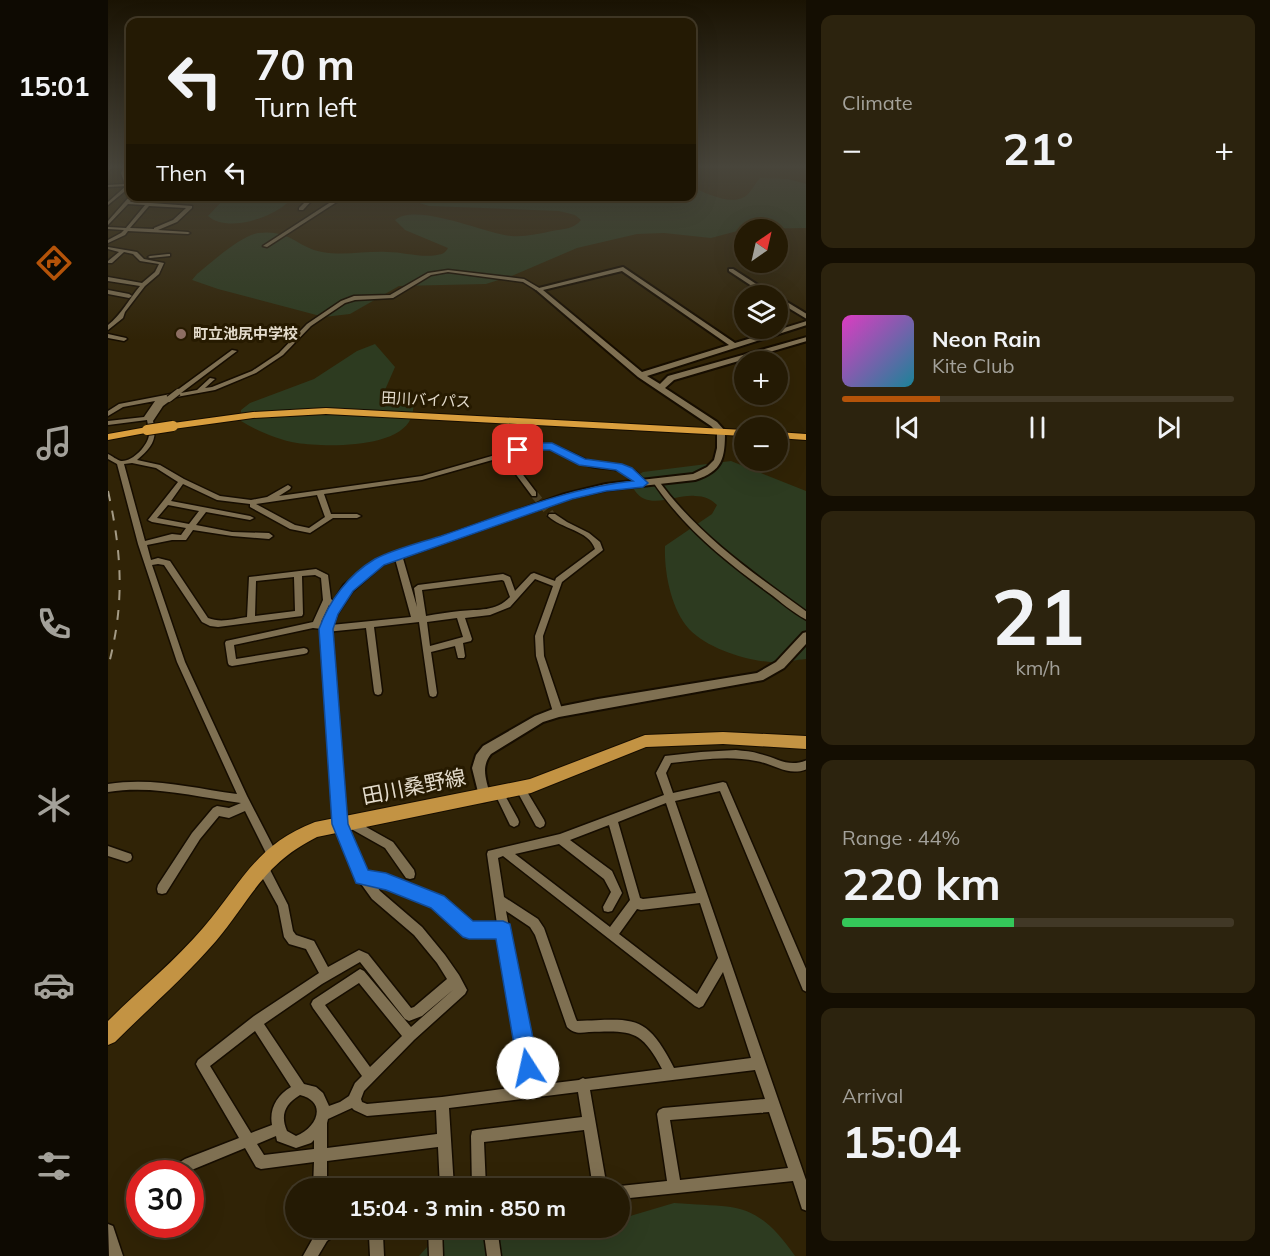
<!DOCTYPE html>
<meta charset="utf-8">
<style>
:root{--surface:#241a04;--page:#2c230e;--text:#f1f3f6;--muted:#a3a19a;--line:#413826;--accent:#b45309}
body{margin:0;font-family:Mulish,"Noto Sans JP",sans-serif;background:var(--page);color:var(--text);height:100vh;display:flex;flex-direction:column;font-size:22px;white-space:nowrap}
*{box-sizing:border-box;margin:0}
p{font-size:20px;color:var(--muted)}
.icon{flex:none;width:33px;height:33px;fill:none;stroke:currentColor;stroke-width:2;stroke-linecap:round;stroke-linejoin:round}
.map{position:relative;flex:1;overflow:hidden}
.sheet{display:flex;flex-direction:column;gap:15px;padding:15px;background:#140e02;width:464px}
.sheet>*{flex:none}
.banner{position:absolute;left:18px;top:18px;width:570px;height:183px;border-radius:12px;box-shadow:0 6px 24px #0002,0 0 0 2px var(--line);background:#241a04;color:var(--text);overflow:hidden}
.needle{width:39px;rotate:34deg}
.controls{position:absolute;left:626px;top:219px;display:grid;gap:12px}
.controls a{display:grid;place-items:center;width:54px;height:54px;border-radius:50%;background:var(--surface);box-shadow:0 6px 24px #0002,0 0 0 2px var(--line);font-size:30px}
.speed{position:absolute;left:18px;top:1160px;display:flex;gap:12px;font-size:30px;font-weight:700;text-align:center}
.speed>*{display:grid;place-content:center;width:78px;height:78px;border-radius:50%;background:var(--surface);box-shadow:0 6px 24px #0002,0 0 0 2px var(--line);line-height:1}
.speed .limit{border:9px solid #d22;background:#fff;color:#111}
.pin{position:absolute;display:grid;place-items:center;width:51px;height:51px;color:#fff;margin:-26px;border-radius:12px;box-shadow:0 3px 9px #0006}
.me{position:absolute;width:66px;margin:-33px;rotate:350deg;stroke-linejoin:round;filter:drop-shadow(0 0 4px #0008)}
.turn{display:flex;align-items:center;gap:21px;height:126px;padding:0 30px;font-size:27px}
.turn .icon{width:78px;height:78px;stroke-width:2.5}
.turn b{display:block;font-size:42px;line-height:51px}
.then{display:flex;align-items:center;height:57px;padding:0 30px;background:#0003;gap:12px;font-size:22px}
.big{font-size:45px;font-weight:700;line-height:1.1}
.sheet .card{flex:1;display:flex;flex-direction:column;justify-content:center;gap:9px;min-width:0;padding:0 21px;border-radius:12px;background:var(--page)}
.sheet .dial{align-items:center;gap:0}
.dial b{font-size:78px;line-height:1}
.song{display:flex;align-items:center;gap:18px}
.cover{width:72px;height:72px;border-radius:9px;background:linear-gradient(135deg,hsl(310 70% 55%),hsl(190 70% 35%))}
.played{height:6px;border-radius:3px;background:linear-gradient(90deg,var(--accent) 25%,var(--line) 25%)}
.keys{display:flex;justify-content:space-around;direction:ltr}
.heat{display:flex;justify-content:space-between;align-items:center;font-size:33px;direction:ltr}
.charge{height:9px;border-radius:4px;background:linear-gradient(90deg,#34c759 44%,var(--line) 0)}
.trip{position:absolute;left:177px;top:1178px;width:345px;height:60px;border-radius:30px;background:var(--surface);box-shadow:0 6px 24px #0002,0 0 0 2px var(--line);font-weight:700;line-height:60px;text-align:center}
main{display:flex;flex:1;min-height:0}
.tabs{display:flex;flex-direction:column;width:108px;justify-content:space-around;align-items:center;background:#0e0a02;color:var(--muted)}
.tabs .icon{width:42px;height:42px}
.tabs .on{color:var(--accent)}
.tabs b{font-size:27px;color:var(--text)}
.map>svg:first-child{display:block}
</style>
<main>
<nav class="tabs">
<b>15:01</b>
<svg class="icon on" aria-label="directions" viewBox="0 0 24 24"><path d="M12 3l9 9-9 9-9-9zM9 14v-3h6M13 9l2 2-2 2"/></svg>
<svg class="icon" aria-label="music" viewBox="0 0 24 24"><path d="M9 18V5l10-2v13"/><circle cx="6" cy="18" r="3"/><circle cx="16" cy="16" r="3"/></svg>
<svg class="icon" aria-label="phone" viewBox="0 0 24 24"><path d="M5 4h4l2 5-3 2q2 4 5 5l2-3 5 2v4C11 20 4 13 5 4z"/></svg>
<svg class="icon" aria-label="climate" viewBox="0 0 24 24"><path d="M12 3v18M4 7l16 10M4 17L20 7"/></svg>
<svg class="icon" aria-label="car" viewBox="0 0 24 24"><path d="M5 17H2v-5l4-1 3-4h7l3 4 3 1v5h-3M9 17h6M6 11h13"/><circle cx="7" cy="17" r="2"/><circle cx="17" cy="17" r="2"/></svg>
<svg class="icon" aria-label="filters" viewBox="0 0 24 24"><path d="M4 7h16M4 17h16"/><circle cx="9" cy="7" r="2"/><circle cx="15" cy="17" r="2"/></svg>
</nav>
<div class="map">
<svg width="699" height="1256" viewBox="0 0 699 1256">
<rect width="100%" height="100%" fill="#302306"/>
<g fill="#2d3b20">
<path d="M652,178L680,179L698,184V228L637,229L603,238L556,233L529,234L469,248L406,275L378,284L291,286L242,314L216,317L110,289L84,280L89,274C104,262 132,236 150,233C183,229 188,247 214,252C236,256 257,251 279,252C296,252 312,258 329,255C335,254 337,253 340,248L297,230L287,220C308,202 376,233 403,236C417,237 430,234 444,231C455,229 466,229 473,220L467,215L451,211L321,206L293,197L584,196V187C598,193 626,208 640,194C645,189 647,183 652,178Z"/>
<path d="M179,196V203C163,218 119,233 100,216L118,197Z"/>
<path d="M267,344L287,367L277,390L286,401L306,404C305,409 305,414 303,418C290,449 216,447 189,443C170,440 149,431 133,421V410L142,403L206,379L249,351Z"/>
<path d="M623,461L698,491V659C687,660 673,663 662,662C636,660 599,648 581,629C563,609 556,572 557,546L604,514L609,505C603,499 596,496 587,496C568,494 541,511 527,491C524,486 523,483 525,478L535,472Z"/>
<path d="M566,1203C629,1208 647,1199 687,1256H311L321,1245L342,1233L421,1228L468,1231L482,1227H512V1219Z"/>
</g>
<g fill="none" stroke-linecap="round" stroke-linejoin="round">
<path stroke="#4b3f24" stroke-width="8" stroke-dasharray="8 4" stroke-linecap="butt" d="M426,494L444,516"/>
<defs>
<g id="minor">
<path d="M1,165H5L0,172Z"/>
<path d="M17,165H21L17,173L21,184H22V187L0,205V202L18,186L0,187V185L17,184L13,173Z"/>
<path d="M22,196H27L22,202L39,203L44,196H49L43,203L84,206V208L69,222L50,230L80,232L82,233L80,234L20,231L17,235L0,243V240L13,233L16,230L0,229V227L18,228L37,205L20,204L0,225V221ZM41,206L78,208L65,220L46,228V229L22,228Z"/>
<path d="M203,196H208L195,210H191V208Z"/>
<path d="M232,196H238L159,247L155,246Z"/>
<path d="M0,247L29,252L36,259L56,263L51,274L37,286L17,312L15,318L0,330V325C13,315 21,299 32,286L0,281V277L34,283L47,272L51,264L32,261L25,254L16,252L4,263H0V261L11,252L0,249Z"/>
<path d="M60,254H62V256L42,258L40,257L42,256Z"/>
<path d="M340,270L416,279L433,289L428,290L415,282L340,272L323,275L285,298L247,300L237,303L203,326L175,355L148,373L107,390L63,398V400L55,406L45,421C50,440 43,448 29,460L52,465L76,479L112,496L143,500L159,497L180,485L183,487L182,489L171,496L314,476L408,449L436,444L453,448L483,462L512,466L528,472L537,481V485H533C512,464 505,472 481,466C471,463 461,456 451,452C435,445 416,450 400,455L428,492V496H424L395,457L314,480L216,494L223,514H249L253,516L249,518H225L202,533L182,529L142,507V504L109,500L75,484L63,501L142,516L146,518L142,520L98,512L88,525L124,532L161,533L165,536L161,539L124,536L85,530L78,540H64L39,545L43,560L50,558L62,561L100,618C112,623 126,619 139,617L141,577L208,569L220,575L223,599L232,606L228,609L221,605L213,622L219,623L223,625L303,617L286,555L290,552L294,555L309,607L306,588L310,585L395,574L402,577L407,591L423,574L426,573L447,581L448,578L487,549C481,530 453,529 440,516L441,514H447L459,522L481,533L492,542L495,550L454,582L435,636L436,656L455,712L453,715L450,716L447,715L445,712L428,656L427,636L445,586L427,579L402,607L382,615L357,618L364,639L363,641L355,643L357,656L356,658H350L347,646L323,652L329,693L328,696L325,697L322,696L321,693L311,622L266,627L274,691L273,694L270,695L267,694L266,691L258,628L218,632L215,631L214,629L205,628L126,645L128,659L196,648L199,649L200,651L199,653L196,654L124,666L121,665L120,663L117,643L118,641L205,622L215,600L213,578L207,575L194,576L195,614L194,616L110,627L102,626L94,622L56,565L50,564L44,565L77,662L139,796L170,856L169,859L165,861L161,859L137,811L121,818L111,816L92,839L58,893L54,894L50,893L49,889L50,885L84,833L105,808L109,806L121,808L133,803C87,797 46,785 0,792V784C45,777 84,788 129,794L69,662L30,544L9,464L0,459V454C4,456 9,460 13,461C25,462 40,445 41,435C41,430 40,425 39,420L0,425V421L36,417L47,401L15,407L0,416V411L11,404L68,393L67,392L68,391L124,350L129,351L73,393L89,390L102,378L107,379L97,388L104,387L144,371L171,353L199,324L233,301L246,296L282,295L320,273ZM24,463L48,468L70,482L40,520L44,522L78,528L73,535L64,534L37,541L16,464ZM209,495L217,517L201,528L187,525L148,504ZM60,505L91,511L81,524L49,518ZM186,577L187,611L147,616L148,581ZM394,580L396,581L402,597C388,612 370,609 352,611C341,612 329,614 318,616L314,590ZM349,618L355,637L322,646L319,622Z"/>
<path d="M0,290L21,294L24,296L21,298L0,294Z"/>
<path d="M0,334L18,338L19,339L16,341L0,338Z"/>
<path d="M546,480H550C590,535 645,573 699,612V620C685,613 673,602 661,593C617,561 575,527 545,482Z"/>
<path d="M628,750C636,751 644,751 652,754C670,758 680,768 699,760V769C680,777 666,764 648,761C620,755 591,760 563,763L558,773L565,793L615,782L618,783L699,971V992L695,990L612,791L567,801L699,1183V1211L694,1209L685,1181L512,1199V1188H508L512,1186L559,1181L549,1114L551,1110L555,1108L657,1099L647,1070L482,1090L499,1188H485L476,1130L376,1142L378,1188H364L363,1136L364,1131L369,1130L474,1117L470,1092L341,1108L346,1188H332L330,1147L219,1161V1188H205L206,1162L153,1169L148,1167L137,1148L86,1169L79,1173H60L62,1168L77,1159L131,1138L90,1068L88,1064L90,1060L146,1016L211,973L198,949L181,944L176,937L170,906L150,870L149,866L150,862L154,861L158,862L180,905L185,931L188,935L206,941L220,967L251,950L260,954L303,1008L306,1007L339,979L329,963L306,935L264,899L251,881L227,824L228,821L232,819L236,821L258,873L278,876L334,898L363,924H389L379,854L380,851L452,834L556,795L548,773L557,756L593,752ZM558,803L588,893L535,899L532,898L510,822ZM501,825L522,900L502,927L407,854L451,844L496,879L503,892L495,907L496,911L500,912L504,911L514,893L504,871L462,840ZM395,856L587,1006L591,1008L595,1006L615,972L643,1058L566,1068C538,1013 526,1019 469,1021L468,1019L436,928L430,919L396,897L390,858ZM267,884L278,886L326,906L357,934L361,936H390L418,1086L334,1097L259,1104L254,1102L253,1099L256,1091L306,1040L357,994L359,990L351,975L337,955L314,927L272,891ZM592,903L610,958L589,994L511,934L529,909L533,910ZM398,911L422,927L427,935L459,1027C466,1034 472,1033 481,1032C523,1031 533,1029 554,1069L477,1079L475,1078L471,1080L430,1085ZM252,962L297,1019L301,1021L314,1016L346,989L303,1027L256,971L252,969L205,1000L203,1004L205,1008L254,1076L247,1083L241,1096L232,1102L221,1106L215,1093L208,1087L196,1084L156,1024L214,984ZM251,983L294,1036L262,1067L217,1005ZM147,1031L183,1087C169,1095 161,1109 164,1125L143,1133L102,1066ZM192,1095C220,1102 209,1128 188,1136L179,1131C172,1115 177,1104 192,1095ZM244,1108L246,1110L259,1116L328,1110L329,1134L219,1148V1123L220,1119ZM661,1112L680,1168L572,1180L562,1120ZM168,1136L169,1141L188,1148L203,1143L206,1140V1149L156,1155L149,1144Z"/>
<path d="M412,784L415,785L436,820L437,823L436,826L432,828L428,826L409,791L407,788L409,785Z"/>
<path d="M391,789L394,790L410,819L411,822L410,825L406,827L402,825L388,796L386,793L388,790Z"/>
<path d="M242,818L285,842L306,870L307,874L306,878L302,879L298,878L277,848L238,826L237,823L238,820Z"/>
<path d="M0,846L23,854L24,857L23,860L19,862L0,856Z"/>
<path d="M0,1224L5,1226L15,1256H1Z"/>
<path d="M215,1227H281L279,1232L275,1235L276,1256H262L261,1236L223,1238L219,1241L210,1256H195L209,1231Z"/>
<path d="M320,1227H334L335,1256H321Z"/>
<path d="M375,1227H389L393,1256H379Z"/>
</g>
<g id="tertiary">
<path d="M515,267L627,343L699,321V325L539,376L552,384L560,376L699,337V341L566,380L557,388L609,422L617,431C617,458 615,471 587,480L498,490L462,498L275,564L244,591L229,614L223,629L238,824L237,828L232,830L227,828L226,824L213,629L219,613L236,585L269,560L457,494L498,484L585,474L599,467L606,460L609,448V432L603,426L530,377L427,289ZM514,271L621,345L534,372L435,290Z"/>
<path d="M621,269H625L667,296H659L621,271Z"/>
<path d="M669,296L699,314V319L669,301Z"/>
<path d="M699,632V643L676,668L655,680L451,717L435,722L383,754C372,768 379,780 382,796L380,800L376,802L372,800L364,768L368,755L375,746L427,716L450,707L490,699L649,673L668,662L695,633Z"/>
</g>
<path id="primary" d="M615,732L699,736V749L615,744L538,747L423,793L209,837C155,864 144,898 108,941C77,977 40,1009 7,1042L0,1045V1021C31,990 67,961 95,928C134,883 147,845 207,822L422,779L537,735Z"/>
<g id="trunk">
<path d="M218,408L636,430V436L218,414L145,418L65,429L60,426L65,423L145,412Z"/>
<path d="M39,427L44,430L43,432L0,440V434Z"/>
<path d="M669,432L699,434V440L669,438Z"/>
</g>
</defs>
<use href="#minor" stroke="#160d00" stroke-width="3"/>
<use href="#tertiary" stroke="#160d00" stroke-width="4"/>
<use href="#primary" stroke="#160d00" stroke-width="2"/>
<use href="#trunk" stroke="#160d00" stroke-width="2"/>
<use href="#minor" fill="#7f7052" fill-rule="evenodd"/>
<use href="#tertiary" fill="#7f7052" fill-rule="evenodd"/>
<use href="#primary" fill="#c39343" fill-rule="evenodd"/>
<use href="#trunk" fill="#da9f3e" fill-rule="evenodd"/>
<path stroke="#a49b86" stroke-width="2" stroke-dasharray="10 10" stroke-linecap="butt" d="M0,491C14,554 17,604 0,667"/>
<defs>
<path id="minor-bridge" d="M61,399L70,392"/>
<path id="trunk-bridge" d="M39,430L65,426"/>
</defs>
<use href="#minor-bridge" stroke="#160d00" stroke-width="8" stroke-linecap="butt"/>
<use href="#trunk-bridge" stroke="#160d00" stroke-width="12" stroke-linecap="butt"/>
<use href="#minor-bridge" stroke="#7f7052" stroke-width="6"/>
<use href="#trunk-bridge" stroke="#da9f3e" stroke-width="10"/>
</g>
<linearGradient id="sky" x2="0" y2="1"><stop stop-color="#1a1303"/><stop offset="0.49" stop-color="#48453b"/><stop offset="1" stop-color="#48453b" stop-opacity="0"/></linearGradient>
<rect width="699" height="340" fill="url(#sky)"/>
<path fill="#1a73e8" stroke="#114b97" stroke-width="1.5" d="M424,443H444L477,459L514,464L524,468L540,483L535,487L498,491L464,499L276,565L245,591L230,614L225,629L240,824L260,870L278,873L336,896L365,921H395L402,924L431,1068L428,1075L420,1078L413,1075L410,1068L388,939H361L355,937L323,908L278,890L248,883L224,824L211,629C221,601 240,575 267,559C286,549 315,542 336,535C398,514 459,488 525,481L508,470L471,465L442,450H424L410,453L405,450Z"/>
<circle fill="#8d6e63" stroke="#261a00" stroke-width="2" cx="73" cy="334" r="6"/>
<g text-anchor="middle" stroke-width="6" stroke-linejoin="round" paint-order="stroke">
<g font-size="15" font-weight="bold" fill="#e3dbcb" stroke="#261a00" text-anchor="start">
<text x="85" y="339">町立池尻中学校</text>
</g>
<g font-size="15" fill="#e3dbcb" stroke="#261a00">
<text transform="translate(318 400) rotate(3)" y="5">田川バイパス</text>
</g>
<g font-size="21" fill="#e3dbcb" stroke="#261a00">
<text transform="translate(306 787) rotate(-11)" y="7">田川桑野線</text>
</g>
</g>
</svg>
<div class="controls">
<a><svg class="needle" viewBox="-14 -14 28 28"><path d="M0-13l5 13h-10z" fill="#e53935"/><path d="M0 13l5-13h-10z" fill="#a3a19a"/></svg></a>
<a><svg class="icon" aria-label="layers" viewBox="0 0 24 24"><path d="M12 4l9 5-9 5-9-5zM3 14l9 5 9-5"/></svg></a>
<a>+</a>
<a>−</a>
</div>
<div class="speed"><div class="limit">30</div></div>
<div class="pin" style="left:410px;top:450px;background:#d93025"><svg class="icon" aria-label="arrive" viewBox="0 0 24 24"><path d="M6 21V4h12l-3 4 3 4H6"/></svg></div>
<svg class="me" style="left:420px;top:1068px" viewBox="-20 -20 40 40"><circle r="19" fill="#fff"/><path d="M0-13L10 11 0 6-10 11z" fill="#1a73e8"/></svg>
<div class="trip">15:04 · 3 min · 850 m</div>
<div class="banner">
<div class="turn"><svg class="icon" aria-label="left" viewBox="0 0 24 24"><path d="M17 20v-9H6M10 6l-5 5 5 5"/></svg><div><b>70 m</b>Turn left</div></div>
<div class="then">Then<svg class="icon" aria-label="left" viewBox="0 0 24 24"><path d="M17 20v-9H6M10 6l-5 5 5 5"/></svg></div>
</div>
</div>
<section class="sheet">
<div class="card"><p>Climate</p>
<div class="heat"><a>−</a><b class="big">21°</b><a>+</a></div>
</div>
<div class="card">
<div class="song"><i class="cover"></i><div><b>Neon Rain</b><p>Kite Club</p></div></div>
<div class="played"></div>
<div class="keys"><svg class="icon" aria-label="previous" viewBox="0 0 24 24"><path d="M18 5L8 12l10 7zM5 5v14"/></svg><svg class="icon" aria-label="pause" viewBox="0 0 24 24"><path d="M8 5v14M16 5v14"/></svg><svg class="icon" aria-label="next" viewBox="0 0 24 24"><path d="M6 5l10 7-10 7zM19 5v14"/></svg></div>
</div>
<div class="card dial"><b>21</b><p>km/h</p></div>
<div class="card"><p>Range · 44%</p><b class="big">220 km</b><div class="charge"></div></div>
<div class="card"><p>Arrival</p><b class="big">15:04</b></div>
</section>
</main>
